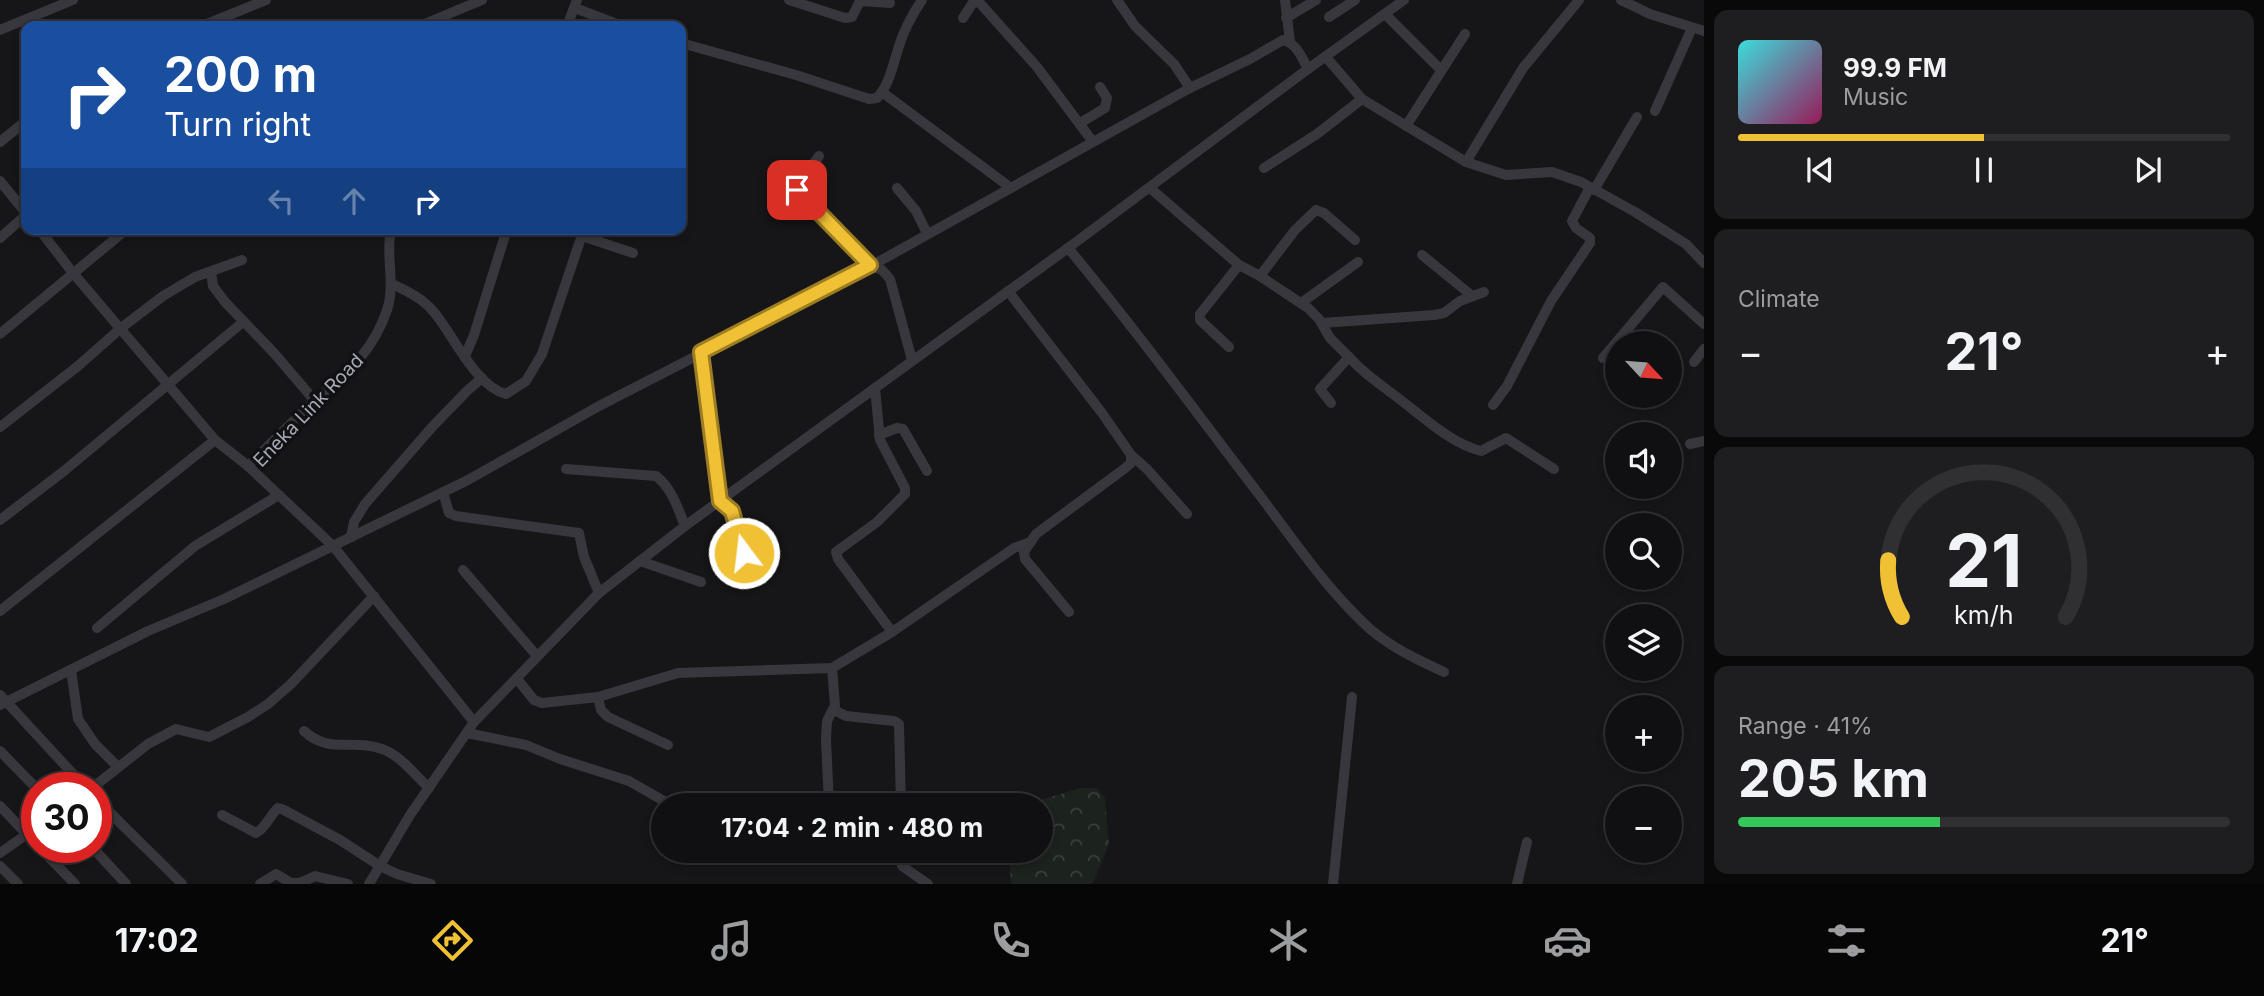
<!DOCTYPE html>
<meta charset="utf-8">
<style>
:root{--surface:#101012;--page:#1e1e20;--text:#f1f3f6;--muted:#9c9d9f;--line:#303032;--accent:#f0c035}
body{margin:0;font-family:Inter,sans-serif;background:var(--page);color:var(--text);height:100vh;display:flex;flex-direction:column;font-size:26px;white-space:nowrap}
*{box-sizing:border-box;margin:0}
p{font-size:23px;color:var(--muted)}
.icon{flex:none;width:38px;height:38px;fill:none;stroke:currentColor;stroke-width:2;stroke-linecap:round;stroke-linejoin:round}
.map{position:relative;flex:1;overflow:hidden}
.drawer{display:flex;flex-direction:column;gap:10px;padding:10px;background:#09090a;width:560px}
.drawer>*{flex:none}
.top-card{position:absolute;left:21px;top:21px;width:665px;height:214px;border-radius:14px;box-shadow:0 4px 10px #0003,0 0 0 2px var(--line);background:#1a4fa0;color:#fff;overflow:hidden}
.needle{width:46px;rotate:116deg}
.buttons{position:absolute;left:1605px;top:331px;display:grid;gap:14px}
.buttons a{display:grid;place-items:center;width:77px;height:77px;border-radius:50%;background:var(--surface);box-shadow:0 4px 10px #0003,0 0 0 2px var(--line);font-size:35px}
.speed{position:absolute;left:21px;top:772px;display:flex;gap:14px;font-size:35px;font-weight:700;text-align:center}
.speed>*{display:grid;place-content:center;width:91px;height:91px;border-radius:50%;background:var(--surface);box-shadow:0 4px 10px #0003,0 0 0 2px var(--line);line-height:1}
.speed .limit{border:10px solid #d22;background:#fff;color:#111}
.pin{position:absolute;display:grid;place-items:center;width:60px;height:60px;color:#fff;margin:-30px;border-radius:14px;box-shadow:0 4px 10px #0006}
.me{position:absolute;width:77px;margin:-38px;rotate:345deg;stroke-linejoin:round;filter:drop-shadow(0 0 5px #0008)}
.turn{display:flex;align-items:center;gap:24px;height:147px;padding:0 28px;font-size:32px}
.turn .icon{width:91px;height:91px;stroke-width:2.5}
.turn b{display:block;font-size:49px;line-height:60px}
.lanes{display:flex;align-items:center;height:66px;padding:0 28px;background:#0003;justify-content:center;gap:35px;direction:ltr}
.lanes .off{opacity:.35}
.big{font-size:52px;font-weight:700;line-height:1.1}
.drawer .widget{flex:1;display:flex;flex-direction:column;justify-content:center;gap:10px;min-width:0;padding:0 24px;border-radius:14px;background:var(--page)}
.drawer .dial{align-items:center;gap:0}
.dial svg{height:182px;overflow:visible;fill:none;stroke:var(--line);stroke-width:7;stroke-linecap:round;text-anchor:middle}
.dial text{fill:var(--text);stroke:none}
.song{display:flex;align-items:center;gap:21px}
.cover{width:84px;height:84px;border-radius:10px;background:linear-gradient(135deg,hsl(180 70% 55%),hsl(330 70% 35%))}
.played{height:7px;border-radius:4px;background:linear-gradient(90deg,var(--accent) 50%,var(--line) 50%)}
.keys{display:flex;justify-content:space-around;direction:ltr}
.heat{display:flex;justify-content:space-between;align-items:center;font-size:38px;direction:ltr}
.charge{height:10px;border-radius:5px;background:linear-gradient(90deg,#34c759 41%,var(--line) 0)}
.trip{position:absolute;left:651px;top:793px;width:402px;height:70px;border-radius:35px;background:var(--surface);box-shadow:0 4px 10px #0003,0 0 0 2px var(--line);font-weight:700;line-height:70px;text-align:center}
.dock{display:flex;height:112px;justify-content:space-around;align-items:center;background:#060607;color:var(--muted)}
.dock .icon{width:49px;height:49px}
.dock .selected{color:var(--accent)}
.dock b{font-size:32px;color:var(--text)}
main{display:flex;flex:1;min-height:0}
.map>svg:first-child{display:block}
</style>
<main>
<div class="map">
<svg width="1704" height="884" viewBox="0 0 1704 884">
<defs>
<pattern id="forest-crowns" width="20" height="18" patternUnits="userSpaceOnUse" patternTransform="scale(1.75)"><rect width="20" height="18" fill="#1c221d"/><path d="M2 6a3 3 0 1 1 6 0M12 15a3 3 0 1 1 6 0" fill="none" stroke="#3a3f3c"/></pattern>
</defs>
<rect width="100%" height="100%" fill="#161618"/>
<path fill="url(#forest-crowns)" d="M1081,788H1097L1105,798L1109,844L1094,881L1091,884H1011L1009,851L1041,850V805H1023Z"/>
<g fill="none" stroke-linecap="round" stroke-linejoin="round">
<g stroke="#37373d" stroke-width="10">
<path d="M789,0L845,18L852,17L860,1L890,3"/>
<path d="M1117,0L1135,26L1174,64L1190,88"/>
<path d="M1285,0L1290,42"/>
<path d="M1621,0L1650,14L1704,31"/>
<path d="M575,8L622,26"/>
<path d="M1385,14L1441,70"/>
<path d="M1329,17L1355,0"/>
<path d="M963,18L972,4L978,1L1037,67L1093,142"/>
<path d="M1286,18L1316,0"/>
<path d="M422,25L482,0"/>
<path d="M202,26L266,0"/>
<path d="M567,26L577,0"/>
<path d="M0,30L73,0"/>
<path d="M681,43L796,75L869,99L877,98C890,84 893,64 899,46C904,29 912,15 922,0"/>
<path d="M1326,57L1362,99L1466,162L1506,175L1552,172L1581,182L1635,212L1686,244L1704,263"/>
<path d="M882,92L1011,188"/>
<path d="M1655,111L1692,28"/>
<path d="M1080,123L1105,108L1107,98L1100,87"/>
<path d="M1406,126L1465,34"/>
<path d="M0,142L26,121"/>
<path d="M819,156L798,185V190L871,266L882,270L890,279L912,360"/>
<path d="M1466,162L1523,68L1579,0"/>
<path d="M1264,168L1317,134L1362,99"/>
<path d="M0,181L26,213"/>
<path d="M897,188L916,211L927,233"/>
<path d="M1150,188L1239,265L1260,276L1308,308L1319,319L1330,338L1349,357L1320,389L1331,403"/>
<path d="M1594,190L1637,117"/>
<path d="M39,229L73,273L215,440L248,466"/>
<path d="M391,229C385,256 396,283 387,310C372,354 347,372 314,401C292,422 270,444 248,466L333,546L474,722"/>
<path d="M582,236L633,253"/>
<path d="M0,238L26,215"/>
<path d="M1068,248C1136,329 1197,414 1261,497C1295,542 1328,591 1370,629C1392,648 1418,660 1444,672"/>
<path d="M1422,255L1471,295"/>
<path d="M211,272L213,286L225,302L274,353L315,401"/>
<path d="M1260,276L1295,230L1316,210L1324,213L1355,240"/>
<path d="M392,284C407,291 422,298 433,311C453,334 475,386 506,394L526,381L542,354L584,229"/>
<path d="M1008,291L1102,413L1131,455V463L1124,469L1036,534L1024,552L1025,559L1069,612"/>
<path d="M1301,303L1358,262"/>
<path d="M1322,323L1434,315L1444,313L1460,301L1484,292"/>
<path d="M0,334L127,229"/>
<path d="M1229,347L1200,320V314L1239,265"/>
<path d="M701,352L721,500"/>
<path d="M465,356L474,335L507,229"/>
<path d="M1349,357C1361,371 1376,381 1390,392C1417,411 1448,443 1481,451L1506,438L1554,469"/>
<path d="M1603,358L1663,287L1704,324"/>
<path d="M1694,362L1704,349"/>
<path d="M875,388L880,440L905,488V494L877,522L836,552L838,559L892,632"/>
<path d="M1493,405L1507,386L1551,301L1590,243V238L1576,228L1572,221L1590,187"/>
<path d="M0,427L78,366L121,328L163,296L195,277L242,260"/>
<path d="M879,435L897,428L903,429L927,471"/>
<path d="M1690,444L1704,441"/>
<path d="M1131,455L1147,469L1187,514"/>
<path d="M566,469L656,476C672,488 678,509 685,526"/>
<path d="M443,492L449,513L456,516L579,533L584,557L599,593"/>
<path d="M720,501L732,511L750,572"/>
<path d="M0,520L64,471L243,322"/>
<path d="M351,537L354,522L365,504L433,426L468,390L482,378"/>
<path d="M640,561L701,582"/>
<path d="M463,570L537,656"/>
<path d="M0,611L215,440"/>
<path d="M97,628L195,546L279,495"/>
<path d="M71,670L78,719L95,744L117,766"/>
<path d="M517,679L534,700L542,703L598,697L678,673L832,668L892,632L1014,548L1028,543"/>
<path d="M0,695L86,788"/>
<path d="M598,697L601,710L608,717L668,745"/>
<path d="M0,705L148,631L224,599L468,480L599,406L871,266L1190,88L1250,59L1283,40C1297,44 1301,56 1308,69"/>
<path d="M834,710L846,716L894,721L899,724L901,805"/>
<path d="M304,731C330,755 353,738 382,749C400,755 415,775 429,788"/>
<path d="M467,733L526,745L560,759L629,781L671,805"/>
<path d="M0,751L37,789"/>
<path d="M92,788L148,744L176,729L209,737L248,717L268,704L291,684L374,596"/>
<path d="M96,798C123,827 154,855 182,884"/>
<path d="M829,805L826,739L827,721L835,705L832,668"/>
<path d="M0,806L37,845"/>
<path d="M222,815L256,833C266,828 270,815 278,808L282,809L340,840L380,866L397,874L431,884"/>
<path d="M39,847L75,884"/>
<path d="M92,847L126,884"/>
<path d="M902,850V866L928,884"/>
<path d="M0,853L37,827"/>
<path d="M0,866L18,884"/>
<path d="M260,884L276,874L291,883H300L315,876L348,884"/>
<path d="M369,884L410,815L474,722L599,593L685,526L1068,248L1308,69L1404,0"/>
<path d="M1333,884L1352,697"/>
<path d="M1517,884L1527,842"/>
</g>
</g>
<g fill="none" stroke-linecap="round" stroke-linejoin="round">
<defs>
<path id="route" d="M744,553L732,511L720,501L701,352L870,265L797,190"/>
</defs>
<use href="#route" stroke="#9c7d22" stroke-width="18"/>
<use href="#route" stroke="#f0c035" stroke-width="12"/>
</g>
<g text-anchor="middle" stroke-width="7" stroke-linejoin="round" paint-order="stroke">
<g font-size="19" fill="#a8abb7" stroke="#111113">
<text transform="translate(308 410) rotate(-46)" y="7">Eneka Link Road</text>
</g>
</g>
</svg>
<div class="buttons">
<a><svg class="needle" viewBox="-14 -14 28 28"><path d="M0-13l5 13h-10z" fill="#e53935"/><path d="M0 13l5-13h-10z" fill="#9c9d9f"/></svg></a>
<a><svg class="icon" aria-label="sound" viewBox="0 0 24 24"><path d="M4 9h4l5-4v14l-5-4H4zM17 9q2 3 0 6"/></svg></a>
<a><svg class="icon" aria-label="search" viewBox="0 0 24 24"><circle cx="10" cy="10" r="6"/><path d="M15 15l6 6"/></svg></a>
<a><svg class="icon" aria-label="layers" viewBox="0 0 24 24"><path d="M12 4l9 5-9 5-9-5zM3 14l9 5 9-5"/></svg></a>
<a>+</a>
<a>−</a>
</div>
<div class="speed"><div class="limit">30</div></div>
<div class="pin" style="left:797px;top:190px;background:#d93025"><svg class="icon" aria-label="arrive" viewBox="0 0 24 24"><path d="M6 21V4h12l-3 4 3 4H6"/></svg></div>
<svg class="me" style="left:744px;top:553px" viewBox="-20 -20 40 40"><circle r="17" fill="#f0c035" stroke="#fff" stroke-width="3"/><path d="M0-11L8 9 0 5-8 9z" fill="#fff"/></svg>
<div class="trip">17:04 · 2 min · 480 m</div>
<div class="top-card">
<div class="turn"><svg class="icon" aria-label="right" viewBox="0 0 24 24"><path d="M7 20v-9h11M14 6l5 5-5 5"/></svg><div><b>200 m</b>Turn right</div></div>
<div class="lanes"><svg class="icon off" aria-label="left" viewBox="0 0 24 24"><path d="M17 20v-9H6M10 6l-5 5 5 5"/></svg><svg class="icon off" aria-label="ahead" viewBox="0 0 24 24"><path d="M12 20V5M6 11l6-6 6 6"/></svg><svg class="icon" aria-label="right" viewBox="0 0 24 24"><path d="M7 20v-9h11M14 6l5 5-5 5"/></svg></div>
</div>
</div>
<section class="drawer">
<div class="widget">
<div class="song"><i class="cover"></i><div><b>99.9 FM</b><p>Music</p></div></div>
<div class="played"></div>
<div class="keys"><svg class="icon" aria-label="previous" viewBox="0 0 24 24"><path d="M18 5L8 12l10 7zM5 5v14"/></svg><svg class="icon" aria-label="pause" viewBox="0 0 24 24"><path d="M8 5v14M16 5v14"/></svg><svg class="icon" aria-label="next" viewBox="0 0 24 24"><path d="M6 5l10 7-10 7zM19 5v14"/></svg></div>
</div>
<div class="widget"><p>Climate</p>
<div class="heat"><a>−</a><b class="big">21°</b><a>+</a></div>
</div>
<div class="widget dial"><svg viewBox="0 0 100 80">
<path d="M14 69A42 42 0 1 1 86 69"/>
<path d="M14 69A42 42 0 0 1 8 44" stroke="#f0c035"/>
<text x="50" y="56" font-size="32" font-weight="700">21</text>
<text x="50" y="72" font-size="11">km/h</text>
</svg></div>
<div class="widget"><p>Range · 41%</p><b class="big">205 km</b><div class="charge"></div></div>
</section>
</main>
<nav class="dock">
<b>17:02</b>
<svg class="icon selected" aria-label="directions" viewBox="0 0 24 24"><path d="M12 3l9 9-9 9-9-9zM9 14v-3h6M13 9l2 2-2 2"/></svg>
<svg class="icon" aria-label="music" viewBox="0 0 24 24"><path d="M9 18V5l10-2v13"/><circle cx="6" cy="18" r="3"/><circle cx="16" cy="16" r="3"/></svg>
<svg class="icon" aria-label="phone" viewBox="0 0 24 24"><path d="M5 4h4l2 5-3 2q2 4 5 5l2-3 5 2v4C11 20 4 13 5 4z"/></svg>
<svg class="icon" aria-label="climate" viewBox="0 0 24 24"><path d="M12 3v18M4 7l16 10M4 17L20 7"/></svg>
<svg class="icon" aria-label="car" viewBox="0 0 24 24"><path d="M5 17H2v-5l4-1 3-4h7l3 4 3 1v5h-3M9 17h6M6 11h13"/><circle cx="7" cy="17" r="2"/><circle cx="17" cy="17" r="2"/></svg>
<svg class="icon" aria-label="filters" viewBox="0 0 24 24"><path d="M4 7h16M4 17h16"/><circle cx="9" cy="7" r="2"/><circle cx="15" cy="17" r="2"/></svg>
<b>21°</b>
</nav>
